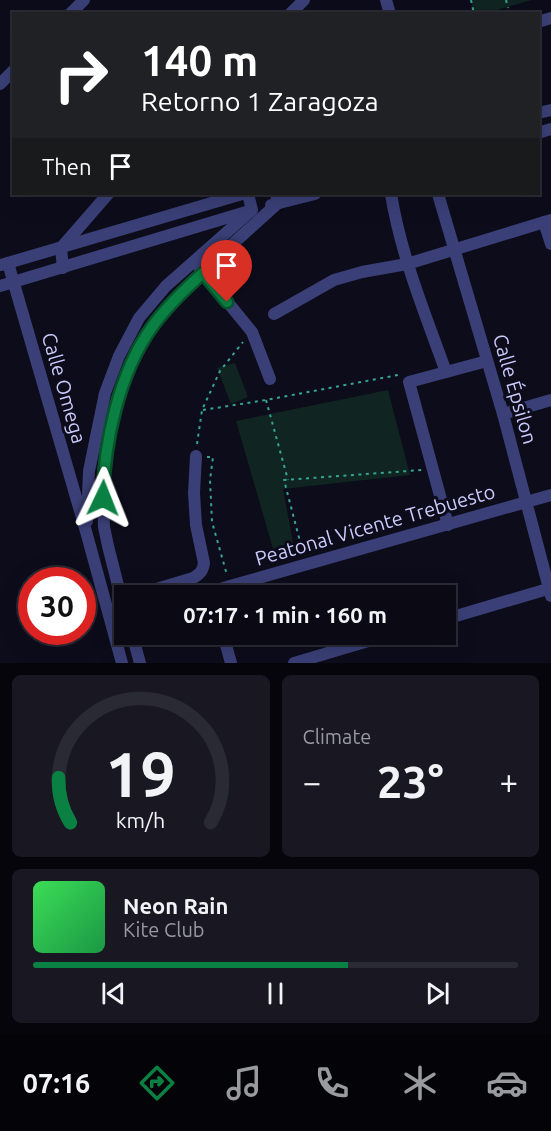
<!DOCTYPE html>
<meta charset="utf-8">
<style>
:root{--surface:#0a0914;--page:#181722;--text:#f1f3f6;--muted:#999aa0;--line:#2a2a34;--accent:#0b8043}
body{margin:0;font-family:Ubuntu,sans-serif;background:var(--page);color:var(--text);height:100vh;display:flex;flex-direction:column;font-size:22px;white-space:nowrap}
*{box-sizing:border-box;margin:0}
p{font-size:20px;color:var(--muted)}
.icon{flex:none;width:33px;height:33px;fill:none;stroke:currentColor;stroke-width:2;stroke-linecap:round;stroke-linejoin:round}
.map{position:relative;height:663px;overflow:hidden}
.side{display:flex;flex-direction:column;gap:12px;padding:12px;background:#06050b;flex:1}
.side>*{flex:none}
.hud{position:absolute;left:12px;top:12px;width:528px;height:183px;border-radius:0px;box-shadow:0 6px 24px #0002,0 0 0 2px var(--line);background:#202124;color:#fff;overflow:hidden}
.speed{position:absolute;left:18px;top:567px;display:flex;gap:12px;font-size:30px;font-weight:700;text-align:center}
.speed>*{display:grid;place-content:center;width:78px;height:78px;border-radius:50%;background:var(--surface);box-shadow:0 6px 24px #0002,0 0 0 2px var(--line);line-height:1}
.speed .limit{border:9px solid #d22;background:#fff;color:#111}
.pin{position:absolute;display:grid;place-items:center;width:51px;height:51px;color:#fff;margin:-62px -26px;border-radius:50% 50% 50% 0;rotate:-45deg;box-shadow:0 0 6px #0007}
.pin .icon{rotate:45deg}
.me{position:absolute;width:66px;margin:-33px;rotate:2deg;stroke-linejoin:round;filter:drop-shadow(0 0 4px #0008)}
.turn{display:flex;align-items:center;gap:21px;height:126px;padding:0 30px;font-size:27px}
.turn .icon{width:78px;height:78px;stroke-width:2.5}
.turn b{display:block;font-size:42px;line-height:51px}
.then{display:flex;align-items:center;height:57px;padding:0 30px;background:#0003;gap:12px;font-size:22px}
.big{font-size:45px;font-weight:700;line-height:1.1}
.side .tile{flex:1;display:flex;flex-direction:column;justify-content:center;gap:9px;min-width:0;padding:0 21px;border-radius:9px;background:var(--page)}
.side .dial{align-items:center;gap:0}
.dial svg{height:156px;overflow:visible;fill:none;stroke:var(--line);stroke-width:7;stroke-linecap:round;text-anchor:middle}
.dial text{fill:var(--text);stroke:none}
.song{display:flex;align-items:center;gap:18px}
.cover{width:72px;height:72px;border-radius:9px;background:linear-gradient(135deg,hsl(130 70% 55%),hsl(140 70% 35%))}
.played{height:6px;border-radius:3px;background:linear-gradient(90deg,var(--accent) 65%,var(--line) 65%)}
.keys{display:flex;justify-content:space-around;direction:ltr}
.heat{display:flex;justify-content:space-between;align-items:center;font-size:33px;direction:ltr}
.side .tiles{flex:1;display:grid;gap:12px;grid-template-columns:1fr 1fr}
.tile:last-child{grid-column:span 2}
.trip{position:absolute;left:114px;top:585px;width:342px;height:60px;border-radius:0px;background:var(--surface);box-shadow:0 6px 24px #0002,0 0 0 2px var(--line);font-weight:700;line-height:60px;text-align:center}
.dock{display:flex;height:96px;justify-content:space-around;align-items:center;background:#040408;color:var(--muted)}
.dock .icon{width:42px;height:42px}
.dock .active{color:var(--accent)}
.dock b{font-size:27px;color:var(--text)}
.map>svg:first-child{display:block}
</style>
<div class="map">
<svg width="551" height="663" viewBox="0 0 551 663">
<rect width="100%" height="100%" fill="#0d0c1b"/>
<g fill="#102421">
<path d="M471,0H532L486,13L474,14Z"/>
<path d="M235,363L248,397L231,404L217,368Z"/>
<path d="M388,390L410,475L283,489L295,553L276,559L236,421Z"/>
</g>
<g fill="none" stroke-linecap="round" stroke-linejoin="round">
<g stroke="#35a591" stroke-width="2" stroke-dasharray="3 4.5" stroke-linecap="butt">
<path d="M471,0L474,14"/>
<path d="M506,0L508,8"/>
<path d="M266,400L288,480"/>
<path d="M203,410L266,400L398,375"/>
<path d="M197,444L202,410L220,371L243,342"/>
<path d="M207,457H213L210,480L212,522L227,575"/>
<path d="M303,553L284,480L422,470"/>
</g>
<g stroke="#3a3f77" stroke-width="12">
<path d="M386,0L390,14"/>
<path d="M70,14L84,0"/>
<path d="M290,14L304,0"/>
<path d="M538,22L551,18"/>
<path d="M0,84L14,70"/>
<path d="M538,113L551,110"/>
<path d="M538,133L551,129"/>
<path d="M391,194C401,256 425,313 446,372"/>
<path d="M438,194L503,414L551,596"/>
<path d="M271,205L315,194"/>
<path d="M544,222L551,244"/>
<path d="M8,263L87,535L122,663"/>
<path d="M1,265L242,194"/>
<path d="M199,267L252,332L270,379"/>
<path d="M63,268L61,248L108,194"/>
<path d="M0,286L246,212"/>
<path d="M274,314L334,280L362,272L407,264L551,220"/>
<path d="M503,414L551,400"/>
<path d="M87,521L89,471L105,393L119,356L139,318L166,286L252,210L248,194"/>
<path d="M448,525L409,382L487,361"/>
<path d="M133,596L193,578C200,574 203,571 204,563L196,525L194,493L196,456"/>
<path d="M212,596L211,592L230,586L551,495"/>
<path d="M124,609L108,546L104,527L103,498V469L119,395L133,361L152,327L177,297L227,249L278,203L276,194"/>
<path d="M446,619L551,588"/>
<path d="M132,634L140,663"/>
<path d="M223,634L231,663"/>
<path d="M294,663L392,634"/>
</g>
</g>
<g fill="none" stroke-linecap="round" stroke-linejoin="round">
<defs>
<path id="route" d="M103,498C104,442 119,373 152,327C167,306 185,289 203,273L227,302"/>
</defs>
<use href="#route" stroke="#07532c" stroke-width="15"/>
<use href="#route" stroke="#0b8043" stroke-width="10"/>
</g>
<g text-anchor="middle" stroke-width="6" stroke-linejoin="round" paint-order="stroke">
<g font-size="20" fill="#cacafb" stroke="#0d0c1b">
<text transform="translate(64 388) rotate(74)" y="7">Calle Omega</text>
<text transform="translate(515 389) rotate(74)" y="7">Calle Épsilon</text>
<text transform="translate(375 525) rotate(-16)" y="7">Peatonal Vicente Trebuesto</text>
</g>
</g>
</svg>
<div class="speed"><div class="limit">30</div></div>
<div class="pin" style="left:227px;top:302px;background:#d93025"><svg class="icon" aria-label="arrive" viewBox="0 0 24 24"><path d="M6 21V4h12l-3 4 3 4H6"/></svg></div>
<svg class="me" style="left:103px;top:498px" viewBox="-20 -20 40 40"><path d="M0-17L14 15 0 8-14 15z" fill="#0b8043" stroke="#fff" stroke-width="4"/></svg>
<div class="trip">07:17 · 1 min · 160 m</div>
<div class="hud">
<div class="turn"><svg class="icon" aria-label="right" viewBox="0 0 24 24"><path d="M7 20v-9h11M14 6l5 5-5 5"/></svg><div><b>140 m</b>Retorno 1 Zaragoza</div></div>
<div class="then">Then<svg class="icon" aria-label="arrive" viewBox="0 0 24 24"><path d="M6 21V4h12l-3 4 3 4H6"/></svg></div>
</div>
</div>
<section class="side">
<div class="tiles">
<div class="tile dial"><svg viewBox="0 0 100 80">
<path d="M14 69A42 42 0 1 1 86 69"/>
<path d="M14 69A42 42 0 0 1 8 46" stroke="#0b8043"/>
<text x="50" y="56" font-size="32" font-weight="700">19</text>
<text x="50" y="72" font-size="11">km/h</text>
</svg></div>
<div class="tile"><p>Climate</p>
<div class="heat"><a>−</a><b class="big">23°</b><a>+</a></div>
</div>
<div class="tile">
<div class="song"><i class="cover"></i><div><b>Neon Rain</b><p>Kite Club</p></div></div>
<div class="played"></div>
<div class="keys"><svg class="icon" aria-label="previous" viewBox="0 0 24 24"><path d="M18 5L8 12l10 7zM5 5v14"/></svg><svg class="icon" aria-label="pause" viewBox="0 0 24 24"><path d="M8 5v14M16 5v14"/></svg><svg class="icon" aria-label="next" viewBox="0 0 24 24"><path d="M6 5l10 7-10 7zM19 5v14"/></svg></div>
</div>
</div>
</section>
<nav class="dock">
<b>07:16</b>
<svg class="icon active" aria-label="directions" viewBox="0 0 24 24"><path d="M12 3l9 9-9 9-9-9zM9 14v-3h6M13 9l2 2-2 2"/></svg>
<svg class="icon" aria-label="music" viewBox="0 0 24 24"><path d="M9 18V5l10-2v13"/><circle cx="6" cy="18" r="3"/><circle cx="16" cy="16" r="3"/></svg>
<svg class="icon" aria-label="phone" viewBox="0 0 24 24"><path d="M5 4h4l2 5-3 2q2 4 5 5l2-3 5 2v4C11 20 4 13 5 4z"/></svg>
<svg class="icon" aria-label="climate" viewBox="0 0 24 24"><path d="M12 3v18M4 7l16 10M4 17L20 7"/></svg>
<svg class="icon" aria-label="car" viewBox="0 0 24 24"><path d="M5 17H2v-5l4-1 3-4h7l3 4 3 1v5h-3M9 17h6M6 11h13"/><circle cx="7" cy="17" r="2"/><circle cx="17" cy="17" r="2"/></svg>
</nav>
